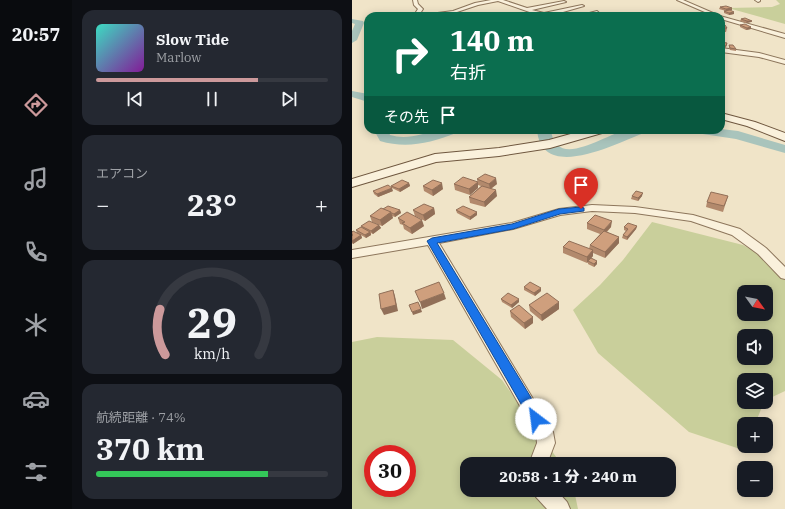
<!DOCTYPE html>
<html lang="ja">
<meta charset="utf-8">
<style>
:root{--surface:#171b24;--page:#242831;--text:#f1f3f6;--muted:#9ea1a6;--line:#363941;--accent:#cc999b}
body{margin:0;font-family:"IBM Plex Serif","Noto Sans JP",serif;background:var(--page);color:var(--text);height:100vh;display:flex;flex-direction:column;font-size:15px;white-space:nowrap}
*{box-sizing:border-box;margin:0}
p{font-size:13px;color:var(--muted)}
.icon{flex:none;width:22px;height:22px;fill:none;stroke:currentColor;stroke-width:2;stroke-linecap:round;stroke-linejoin:round}
.map{position:relative;flex:1;overflow:hidden}
.drawer{display:flex;flex-direction:column;gap:10px;padding:10px;background:#0d0f14;width:280px}
.drawer>*{flex:none}
.guide{position:absolute;left:12px;top:12px;width:361px;height:122px;border-radius:12px;box-shadow:0 2px 10px #0003;background:#0b6e4f;color:#fff;overflow:hidden}
.needle{width:26px;rotate:123deg}
.tools{position:absolute;left:385px;top:285px;display:grid;gap:8px}
.tools a{display:grid;place-items:center;width:36px;height:36px;border-radius:8px;background:var(--surface);box-shadow:0 2px 10px #0003;font-size:20px}
.speed{position:absolute;left:12px;top:445px;display:flex;gap:8px;font-size:20px;font-weight:700;text-align:center}
.speed>*{display:grid;place-content:center;width:52px;height:52px;border-radius:50%;background:var(--surface);box-shadow:0 2px 10px #0003;line-height:1}
.speed .limit{border:6px solid #d22;background:#fff;color:#111}
.pin{position:absolute;display:grid;place-items:center;width:34px;height:34px;color:#fff;margin:-41px -17px;border-radius:50% 50% 50% 0;rotate:-45deg;box-shadow:0 0 4px #0007}
.pin .icon{rotate:45deg}
.me{position:absolute;width:44px;margin:-22px;rotate:330deg;stroke-linejoin:round;filter:drop-shadow(0 0 3px #0008)}
.turn{display:flex;align-items:center;gap:14px;height:84px;padding:0 20px;font-size:18px}
.turn .icon{width:52px;height:52px;stroke-width:2.5}
.turn b{display:block;font-size:28px;line-height:34px}
.then{display:flex;align-items:center;height:38px;padding:0 20px;background:#0003;gap:8px;font-size:15px}
.big{font-size:30px;font-weight:800;line-height:1.1}
.drawer .widget{flex:1;display:flex;flex-direction:column;justify-content:center;gap:6px;min-width:0;padding:0 14px;border-radius:12px;background:var(--page)}
.drawer .dial{align-items:center;gap:0}
.dial svg{height:104px;overflow:visible;fill:none;stroke:var(--line);stroke-width:7;stroke-linecap:round;text-anchor:middle}
.dial text{fill:var(--text);stroke:none}
.song{display:flex;align-items:center;gap:12px}
.cover{width:48px;height:48px;border-radius:6px;background:linear-gradient(135deg,hsl(170 70% 55%),hsl(290 70% 35%))}
.played{height:4px;border-radius:2px;background:linear-gradient(90deg,var(--accent) 70%,var(--line) 70%)}
.keys{display:flex;justify-content:space-around;direction:ltr}
.heat{display:flex;justify-content:space-between;align-items:center;font-size:22px;direction:ltr}
.charge{height:6px;border-radius:3px;background:linear-gradient(90deg,#34c759 74%,var(--line) 0)}
.trip{position:absolute;left:108px;top:457px;width:216px;height:40px;border-radius:12px;background:var(--surface);box-shadow:0 2px 10px #0003;font-weight:800;line-height:40px;text-align:center}
main{display:flex;flex:1;min-height:0}
.tabs{display:flex;flex-direction:column;width:72px;justify-content:space-around;align-items:center;background:#090b0e;color:var(--muted)}
.tabs .icon{width:28px;height:28px}
.tabs .current{color:var(--accent)}
.tabs b{font-size:18px;color:var(--text)}
.map>svg:first-child{display:block}
</style>
<main>
<nav class="tabs">
<b>20:57</b>
<svg class="icon current" aria-label="directions" viewBox="0 0 24 24"><path d="M12 3l9 9-9 9-9-9zM9 14v-3h6M13 9l2 2-2 2"/></svg>
<svg class="icon" aria-label="music" viewBox="0 0 24 24"><path d="M9 18V5l10-2v13"/><circle cx="6" cy="18" r="3"/><circle cx="16" cy="16" r="3"/></svg>
<svg class="icon" aria-label="phone" viewBox="0 0 24 24"><path d="M5 4h4l2 5-3 2q2 4 5 5l2-3 5 2v4C11 20 4 13 5 4z"/></svg>
<svg class="icon" aria-label="climate" viewBox="0 0 24 24"><path d="M12 3v18M4 7l16 10M4 17L20 7"/></svg>
<svg class="icon" aria-label="car" viewBox="0 0 24 24"><path d="M5 17H2v-5l4-1 3-4h7l3 4 3 1v5h-3M9 17h6M6 11h13"/><circle cx="7" cy="17" r="2"/><circle cx="17" cy="17" r="2"/></svg>
<svg class="icon" aria-label="filters" viewBox="0 0 24 24"><path d="M4 7h16M4 17h16"/><circle cx="9" cy="7" r="2"/><circle cx="15" cy="17" r="2"/></svg>
</nav>
<section class="drawer">
<div class="widget">
<div class="song"><i class="cover"></i><div><b>Slow Tide</b><p>Marlow</p></div></div>
<div class="played"></div>
<div class="keys"><svg class="icon" aria-label="previous" viewBox="0 0 24 24"><path d="M18 5L8 12l10 7zM5 5v14"/></svg><svg class="icon" aria-label="pause" viewBox="0 0 24 24"><path d="M8 5v14M16 5v14"/></svg><svg class="icon" aria-label="next" viewBox="0 0 24 24"><path d="M6 5l10 7-10 7zM19 5v14"/></svg></div>
</div>
<div class="widget"><p>エアコン</p>
<div class="heat"><a>−</a><b class="big">23°</b><a>+</a></div>
</div>
<div class="widget dial"><svg viewBox="0 0 100 80">
<path d="M14 69A42 42 0 1 1 86 69"/>
<path d="M14 69A42 42 0 0 1 10 34" stroke="#cc999b"/>
<text x="50" y="56" font-size="32" font-weight="700">29</text>
<text x="50" y="72" font-size="11">km/h</text>
</svg></div>
<div class="widget"><p>航続距離 · 74%</p><b class="big">370 km</b><div class="charge"></div></div>
</section>
<div class="map">
<svg width="433" height="509" viewBox="0 0 433 509">
<rect width="100%" height="100%" fill="#f0e4c8"/>
<g fill="#c9cf9b" fill-rule="evenodd">
<path d="M424,0H433V24L376,8L420,7L428,4Z"/>
<path d="M300,222L391,245L433,269V391L414,400V380H392V402H412L403,424H392L393,446L391,450L337,432L246,353L221,310L248,285L271,260ZM392,292H414V314H392ZM392,336H414V358H392Z"/>
<path d="M25,337L101,340L150,380L209,464H115V490H222L226,509H0V342ZM21,454H55V488H21Z"/>
</g>
<g fill="none" stroke-linecap="round" stroke-linejoin="round">
<g fill="#a9c4bc" fill-rule="evenodd">
<path d="M0,19L11,21L12,23L5,40L0,43V31L3,24L0,23Z"/>
<path d="M0,91L16,94V102L0,97Z"/>
<path d="M369,129L386,131L433,145V153L384,139L344,133L342,130H369Z"/>
<path d="M22,130H36L38,135C55,140 70,134 86,130C92,129 99,130 106,130L104,133C78,143 55,149 28,141Z"/>
<path d="M185,130H199C204,171 253,134 275,130C280,129 288,130 294,130L292,133C265,143 190,183 185,130Z"/>
</g>
<defs>
<g id="street">
<path d="M61,0H65L66,4L71,9L69,12L70,15L101,11L123,3L139,0H151L175,8L212,1L214,2L180,10L192,13L230,5L232,6L197,16H189L146,1L126,5L102,13L66,16L64,12L66,9L62,5Z"/>
<path d="M325,0H331L368,16L433,34V38L369,19V16H362Z"/>
<path d="M403,0H408V1L406,2Z"/>
<path d="M245,11L247,13L234,16H226Z"/>
<path d="M369,48L407,53L433,60V64L407,57L369,52Z"/>
<path d="M240,205L283,207L341,215L388,229L414,248L433,267V279L429,278L406,254L380,235L339,221L283,213L240,211L208,215L161,229L87,243L201,432L203,443L195,464H177L185,443L184,434L76,245L0,258V250L160,223L207,209Z"/>
<path d="M182,490H204L215,502L218,509H195L184,497Z"/>
</g>
<g id="secondary">
<path d="M369,113L403,122L433,133V141L395,126L369,119Z"/>
<path d="M233,130H252L250,133L198,148L147,156L84,162L0,187V179L83,154L147,148L197,140Z"/>
</g>
</defs>
<use href="#street" stroke="#8d765c" stroke-width="2"/>
<use href="#secondary" stroke="#6f573f" stroke-width="2"/>
<use href="#street" fill="#faf1dc" fill-rule="evenodd"/>
<use href="#secondary" fill="#faf1dc" fill-rule="evenodd"/>
</g>
<g fill="#b2896c">
<path d="M368,7L380,10L374,11L367,9Z"/>
<path d="M372,11L382,14L377,15L372,13Z"/>
<path d="M389,19L400,21L399,22L394,23L388,21Z"/>
<path d="M369,24L375,28L374,32H369Z"/>
<path d="M388,25L399,27V29L394,30L388,27Z"/>
<path d="M369,42L375,43L374,48L369,47Z"/>
<path d="M377,45L384,49V51L378,50L377,47Z"/>
<path d="M125,179L145,184L139,189L145,196L133,207L118,203L117,197L129,186L126,185Z"/>
<path d="M126,182V188L118,195L103,190L102,184Z"/>
<path d="M57,183L58,186L48,192L40,188L39,186Z"/>
<path d="M71,186L91,189L81,196L72,191Z"/>
<path d="M21,191H41L26,197L22,194Z"/>
<path d="M280,196H290L286,201L279,199Z"/>
<path d="M376,196L371,212L354,207L355,202Z"/>
<path d="M82,208L83,214L73,221L63,216L61,210Z"/>
<path d="M31,209L48,210L49,213L43,217L40,216L41,218L30,226L20,222L18,216Z"/>
<path d="M104,210L125,212V215L118,220L105,213Z"/>
<path d="M46,218L72,226L60,234L52,229L51,225L48,224Z"/>
<path d="M235,223L259,227L255,232L267,237V243L253,258L241,253V256L239,258L245,261V264L242,267L236,264V262L235,263L211,253V247L237,249L238,245L248,234L235,229Z"/>
<path d="M27,225L29,228L21,234L19,233V235L14,238L9,235L10,238L1,244L0,243V232L5,233L4,230L10,228L9,226Z"/>
<path d="M285,226L284,229L275,240L270,238L271,235L274,231L272,230V227Z"/>
<path d="M172,287L189,291L183,296L172,290Z"/>
<path d="M149,299H167V302L160,308L150,302Z"/>
<path d="M177,305L207,309L190,321L178,311Z"/>
<path d="M158,311L181,317V323L173,329L159,317Z"/>
</g>
<g fill="#916f58">
<path d="M380,8V10L374,11V9Z"/>
<path d="M382,12V14L377,15V13Z"/>
<path d="M395,21H400L399,22L394,23Z"/>
<path d="M399,27V29L394,30L395,28Z"/>
<path d="M223,130H229V132L216,134V131Z"/>
<path d="M144,178L145,184L138,189L137,184Z"/>
<path d="M126,182V188L118,195L117,189Z"/>
<path d="M57,183L58,186L48,192L47,189Z"/>
<path d="M90,183L91,189L81,196L80,190Z"/>
<path d="M40,188L41,191L26,197L25,194Z"/>
<path d="M144,190L145,196L133,207L132,202Z"/>
<path d="M291,193L290,196L286,201V198Z"/>
<path d="M82,208L83,214L73,221L71,215Z"/>
<path d="M48,210L49,213L43,217L42,214Z"/>
<path d="M39,212L41,218L30,226L28,220Z"/>
<path d="M125,212V215L118,220V217Z"/>
<path d="M70,220L72,226L60,234L58,228Z"/>
<path d="M260,221L259,227L251,235L252,230Z"/>
<path d="M27,225L29,228L21,234L19,231Z"/>
<path d="M285,226L284,229L275,240V237Z"/>
<path d="M18,232L19,235L14,238L13,235Z"/>
<path d="M9,235L10,238L1,244L0,241Z"/>
<path d="M267,237V243L253,258V252Z"/>
<path d="M241,250V256L235,263V257Z"/>
<path d="M245,261V264L242,267V264Z"/>
<path d="M189,288V291L183,296L182,293Z"/>
<path d="M41,290L43,296L46,311L32,315L29,309Z"/>
<path d="M92,293L94,299L70,309L68,302Z"/>
<path d="M167,299V302L160,308L159,305Z"/>
<path d="M207,302V309L190,321L189,315Z"/>
<path d="M69,309L70,312L61,315L60,312Z"/>
<path d="M181,317V323L173,329L172,323Z"/>
</g>
<g fill="#cf9f7d" stroke="#916f58">
<path d="M374,6L380,8L374,9L368,7Z"/>
<path d="M378,10L382,12L377,13L372,11Z"/>
<path d="M393,18L400,21H395L389,19Z"/>
<path d="M369,24L373,25L375,28H369Z"/>
<path d="M393,24L399,27L395,28L388,25Z"/>
<path d="M369,42L375,43L374,46L369,45Z"/>
<path d="M377,45H381L384,49L378,48Z"/>
<path d="M215,130H223L216,131Z"/>
<path d="M133,174L144,178L137,184L125,179Z"/>
<path d="M111,177L126,182L117,189L102,184Z"/>
<path d="M50,180L57,183L47,189L39,186Z"/>
<path d="M81,180L90,183L80,190L71,186Z"/>
<path d="M36,185L40,188L25,194L21,191Z"/>
<path d="M130,186L144,190L132,202L117,197Z"/>
<path d="M284,191L291,193L286,198L280,196Z"/>
<path d="M359,192L376,196L372,206L355,202Z"/>
<path d="M72,204L82,208L71,215L61,210Z"/>
<path d="M36,206L48,210L42,214L31,209Z"/>
<path d="M111,206L125,212L118,217L104,210Z"/>
<path d="M29,208L39,212L28,220L18,216Z"/>
<path d="M55,212L70,220L58,228L50,223L53,222L46,218Z"/>
<path d="M243,215L260,221L252,230L235,223Z"/>
<path d="M17,221L27,225L19,231L9,226Z"/>
<path d="M276,223L285,226L275,237L271,235L276,229L272,227Z"/>
<path d="M9,227L18,232L13,235L4,230Z"/>
<path d="M1,231L9,235L0,241V236L1,235L0,234V232Z"/>
<path d="M252,231L267,237L253,252L238,245Z"/>
<path d="M217,241L241,250L235,257L211,247Z"/>
<path d="M239,258L245,261L242,264L236,261Z"/>
<path d="M87,282L92,293L68,302L63,291Z"/>
<path d="M178,282L189,288L182,293L172,287Z"/>
<path d="M41,290L44,305L29,309L27,294Z"/>
<path d="M156,293L167,299L159,305L149,299Z"/>
<path d="M195,293L207,302L189,315L177,305Z"/>
<path d="M66,302L69,309L60,312L57,305Z"/>
<path d="M167,305L181,317L172,323L158,311Z"/>
</g>
<path fill="#1a73e8" stroke="#114b97" d="M229,207L232,208V211L208,214L161,229L85,243L189,414L191,419L189,423L184,425L180,423L75,241L80,238L160,224L207,209Z"/>
</svg>
<div class="tools">
<a><svg class="needle" viewBox="-14 -14 28 28"><path d="M0-13l5 13h-10z" fill="#e53935"/><path d="M0 13l5-13h-10z" fill="#9ea1a6"/></svg></a>
<a><svg class="icon" aria-label="sound" viewBox="0 0 24 24"><path d="M4 9h4l5-4v14l-5-4H4zM17 9q2 3 0 6"/></svg></a>
<a><svg class="icon" aria-label="layers" viewBox="0 0 24 24"><path d="M12 4l9 5-9 5-9-5zM3 14l9 5 9-5"/></svg></a>
<a>+</a>
<a>−</a>
</div>
<div class="speed"><div class="limit">30</div></div>
<div class="pin" style="left:229px;top:209px;background:#d93025"><svg class="icon" aria-label="arrive" viewBox="0 0 24 24"><path d="M6 21V4h12l-3 4 3 4H6"/></svg></div>
<svg class="me" style="left:184px;top:419px" viewBox="-20 -20 40 40"><circle r="19" fill="#fff"/><path d="M0-13L10 11 0 6-10 11z" fill="#1a73e8"/></svg>
<div class="trip">20:58 · 1 分 · 240 m</div>
<div class="guide">
<div class="turn"><svg class="icon" aria-label="right" viewBox="0 0 24 24"><path d="M7 20v-9h11M14 6l5 5-5 5"/></svg><div><b>140 m</b>右折</div></div>
<div class="then">その先<svg class="icon" aria-label="arrive" viewBox="0 0 24 24"><path d="M6 21V4h12l-3 4 3 4H6"/></svg></div>
</div>
</div>
</main>
